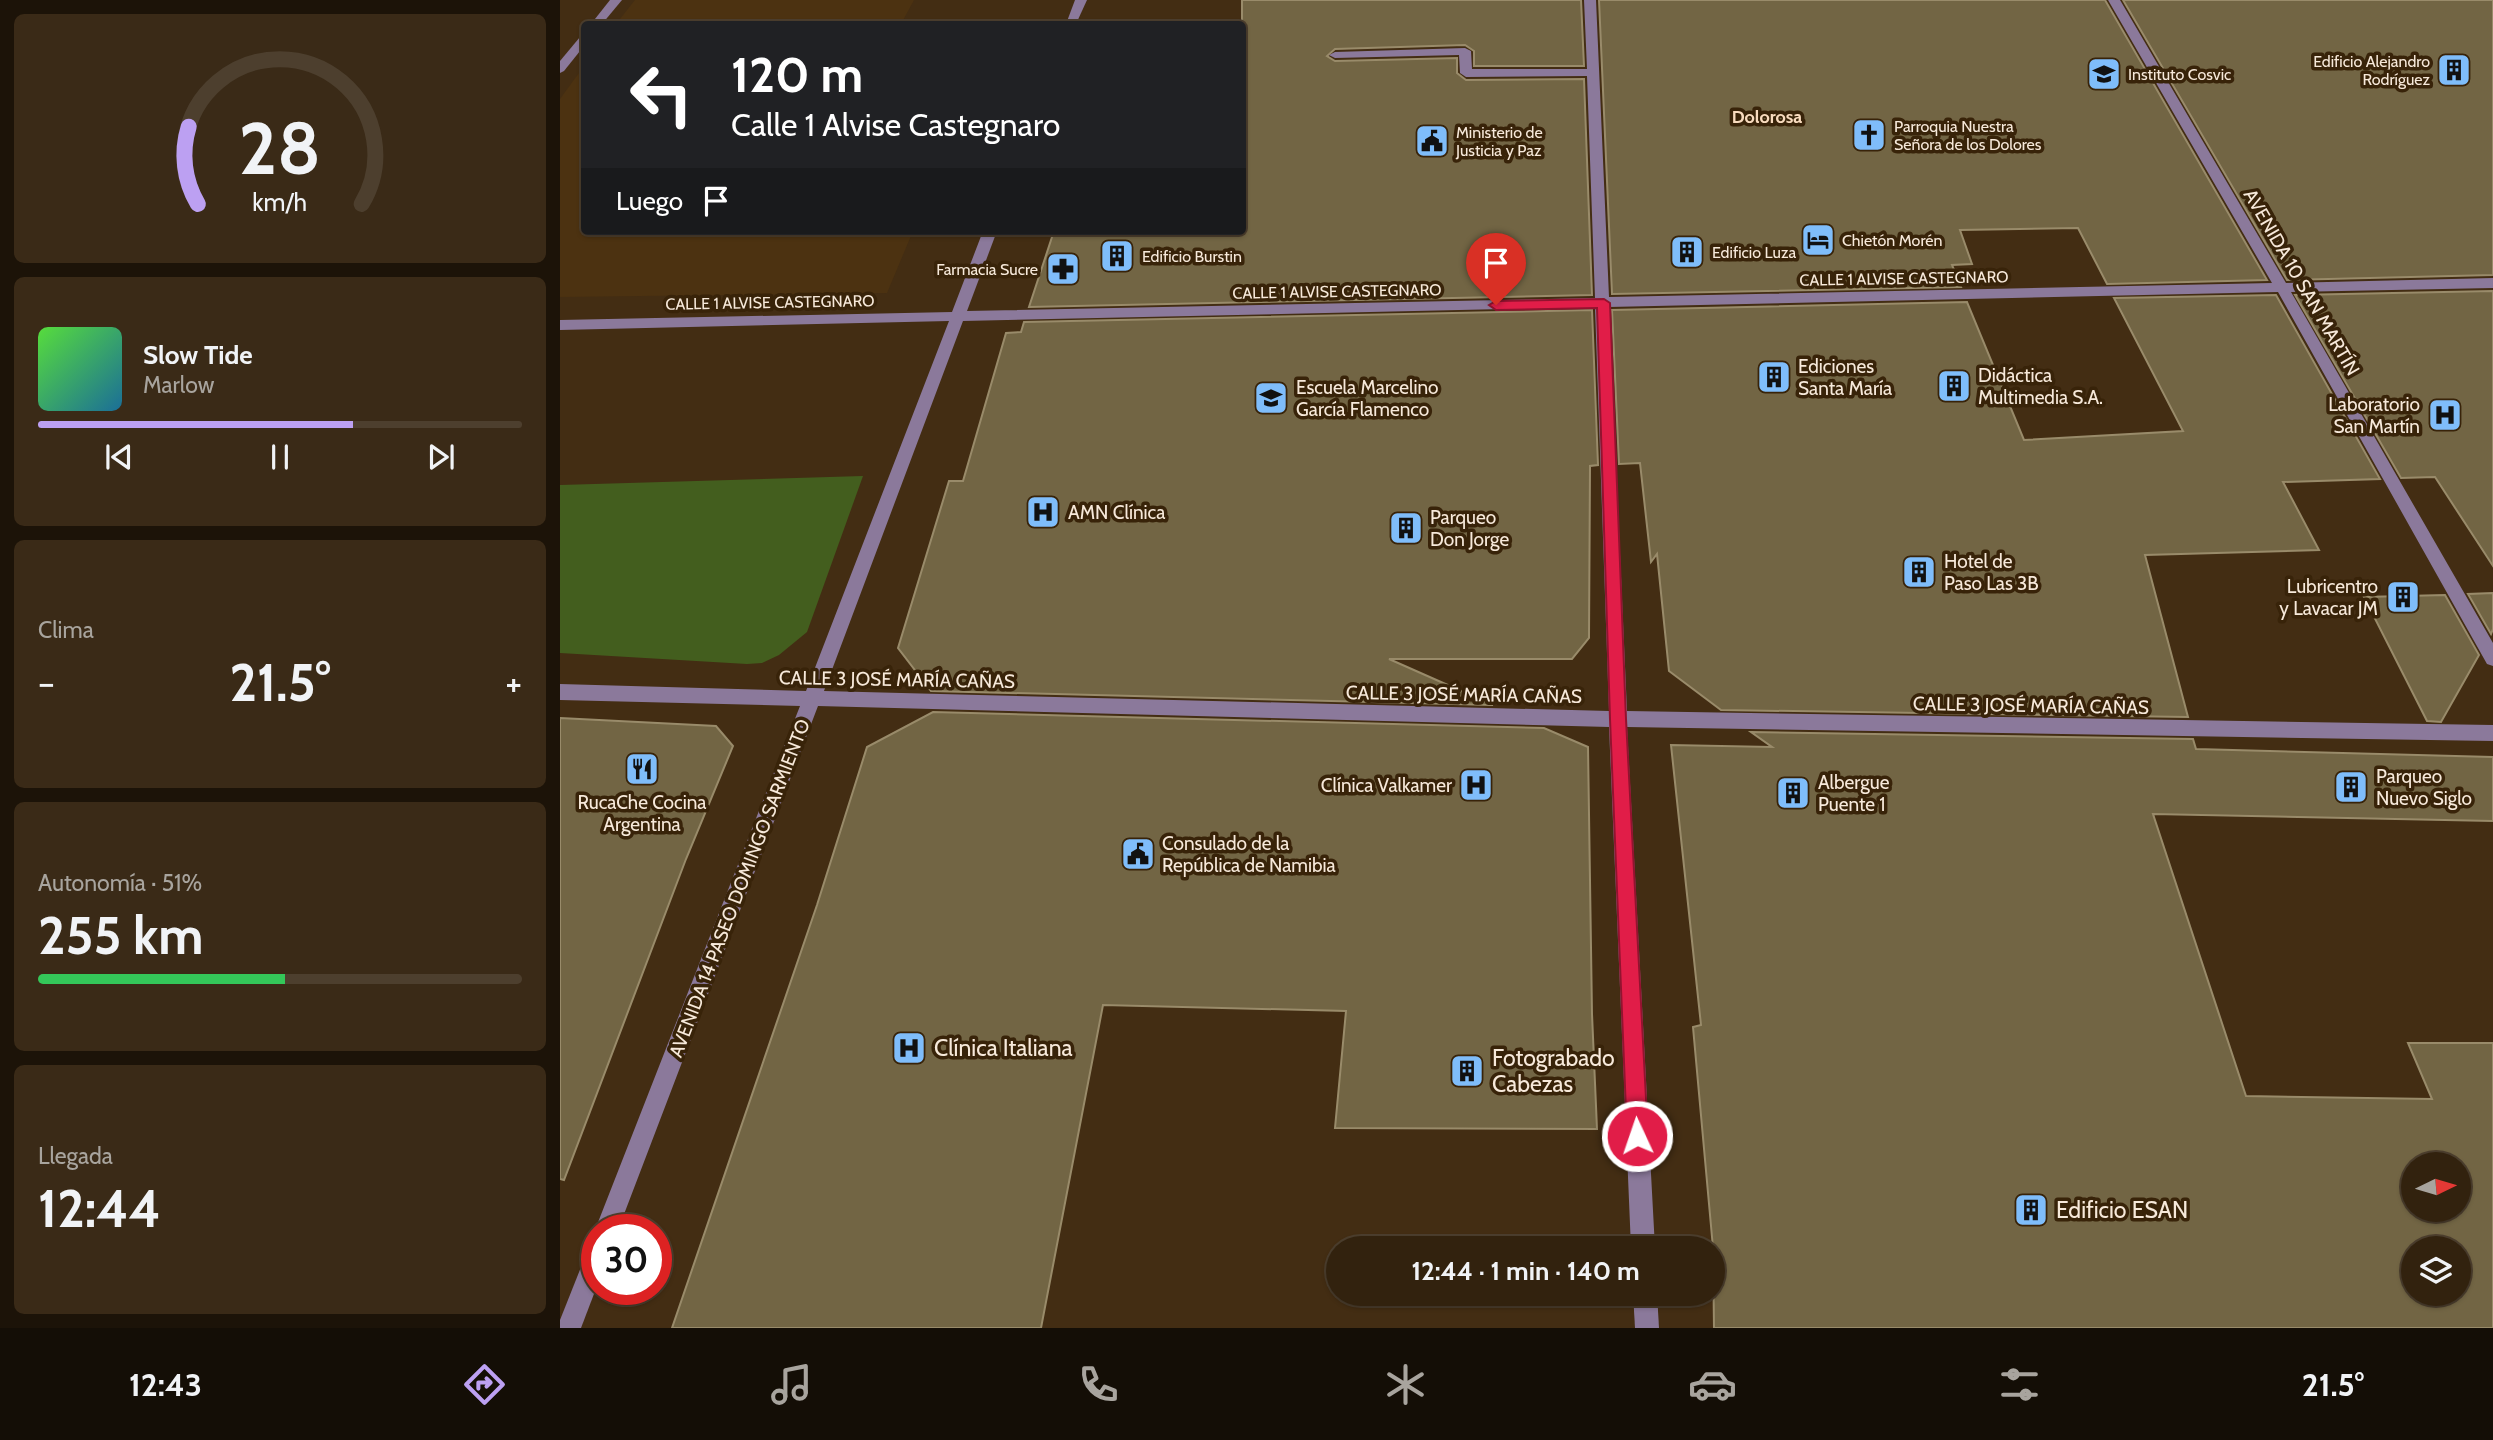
<!DOCTYPE html>
<html lang="es">
<meta charset="utf-8">
<style>
:root{--surface:#32220e;--page:#3a2a17;--text:#f1f3f6;--muted:#a8a49e;--line:#4d3f2e;--accent:#bca0f2}
body{margin:0;font-family:Cabin,sans-serif;background:var(--page);color:var(--text);height:100vh;display:flex;flex-direction:column;font-size:26px;white-space:nowrap}
*{box-sizing:border-box;margin:0}
p{font-size:23px;color:var(--muted)}
.icon{flex:none;width:38px;height:38px;fill:none;stroke:currentColor;stroke-width:2;stroke-linecap:round;stroke-linejoin:round}
.map{position:relative;flex:1;overflow:hidden}
.panel{display:flex;flex-direction:column;gap:14px;padding:14px;background:#1c1308;width:560px}
.panel>*{flex:none}
.banner{position:absolute;left:21px;top:21px;width:665px;height:214px;border-radius:7px;box-shadow:0 2px 5px #0004,0 0 0 2px var(--line);background:#202124;color:#fff;overflow:hidden}
.needle{width:46px;rotate:85deg}
.buttons{position:absolute;left:1841px;top:1152px;display:grid;gap:14px}
.buttons a{display:grid;place-items:center;width:70px;height:70px;border-radius:50%;background:var(--surface);box-shadow:0 2px 5px #0004,0 0 0 2px var(--line);font-size:35px}
.speed{position:absolute;left:21px;top:1214px;display:flex;gap:14px;font-size:35px;font-weight:700;text-align:center}
.speed>*{display:grid;place-content:center;width:91px;height:91px;border-radius:50%;background:var(--surface);box-shadow:0 2px 5px #0004,0 0 0 2px var(--line);line-height:1}
.speed .limit{border:10px solid #d22;background:#fff;color:#111}
.pin{position:absolute;display:grid;place-items:center;width:60px;height:60px;color:#fff;margin:-72px -30px;border-radius:50% 50% 50% 0;rotate:-45deg;box-shadow:0 0 7px #0007}
.pin .icon{rotate:45deg}
.me{position:absolute;width:77px;margin:-38px;rotate:357deg;stroke-linejoin:round;filter:drop-shadow(0 0 5px #0008)}
.turn{display:flex;align-items:center;gap:24px;height:147px;padding:0 35px;font-size:32px}
.turn .icon{width:91px;height:91px;stroke-width:2.5}
.turn b{display:block;font-size:49px;line-height:60px}
.then{display:flex;align-items:center;height:66px;padding:0 35px;background:#0003;gap:14px;font-size:26px}
.big{font-size:52px;font-weight:800;line-height:1.1}
.panel .widget{flex:1;display:flex;flex-direction:column;justify-content:center;gap:10px;min-width:0;padding:0 24px;border-radius:10px;background:var(--page)}
.panel .dial{align-items:center;gap:0}
.dial svg{height:182px;overflow:visible;fill:none;stroke:var(--line);stroke-width:7;stroke-linecap:round;text-anchor:middle}
.dial text{fill:var(--text);stroke:none}
.song{display:flex;align-items:center;gap:21px}
.cover{width:84px;height:84px;border-radius:10px;background:linear-gradient(135deg,hsl(110 70% 55%),hsl(200 70% 35%))}
.played{height:7px;border-radius:4px;background:linear-gradient(90deg,var(--accent) 65%,var(--line) 65%)}
.keys{display:flex;justify-content:space-around;direction:ltr}
.heat{display:flex;justify-content:space-between;align-items:center;font-size:38px;direction:ltr}
.charge{height:10px;border-radius:5px;background:linear-gradient(90deg,#34c759 51%,var(--line) 0)}
.trip{position:absolute;left:766px;top:1236px;width:399px;height:70px;border-radius:35px;background:var(--surface);box-shadow:0 2px 5px #0004,0 0 0 2px var(--line);font-weight:800;line-height:70px;text-align:center}
.menu{display:flex;height:112px;justify-content:space-around;align-items:center;background:#140e06;color:var(--muted)}
.menu .icon{width:49px;height:49px}
.menu .on{color:var(--accent)}
.menu b{font-size:32px;color:var(--text)}
main{display:flex;flex:1;min-height:0}
.map>svg:first-child{display:block}
</style>
<main>
<section class="panel">
<div class="widget dial"><svg viewBox="0 0 100 80">
<path d="M14 69A42 42 0 1 1 86 69"/>
<path d="M14 69A42 42 0 0 1 10 35" stroke="#bca0f2"/>
<text x="50" y="56" font-size="32" font-weight="700">28</text>
<text x="50" y="72" font-size="11">km/h</text>
</svg></div>
<div class="widget">
<div class="song"><i class="cover"></i><div><b>Slow Tide</b><p>Marlow</p></div></div>
<div class="played"></div>
<div class="keys"><svg class="icon" aria-label="previous" viewBox="0 0 24 24"><path d="M18 5L8 12l10 7zM5 5v14"/></svg><svg class="icon" aria-label="pause" viewBox="0 0 24 24"><path d="M8 5v14M16 5v14"/></svg><svg class="icon" aria-label="next" viewBox="0 0 24 24"><path d="M6 5l10 7-10 7zM19 5v14"/></svg></div>
</div>
<div class="widget"><p>Clima</p>
<div class="heat"><a>−</a><b class="big">21.5°</b><a>+</a></div>
</div>
<div class="widget"><p>Autonomía · 51%</p><b class="big">255 km</b><div class="charge"></div></div>
<div class="widget"><p>Llegada</p><b class="big">12:44</b></div>
</section>
<div class="map">
<svg width="1933" height="1328" viewBox="0 0 1933 1328">
<rect width="100%" height="100%" fill="#432d13"/>
<g fill="#4c3211">
<path d="M75,0H354L341,24H56Z"/>
<path d="M24,66V231H353L327,293L0,297V99Z"/>
</g>
<path fill="#435e1e" d="M303,476L247,632L219,655L202,663L187,664L0,653V485Z"/>
<g fill="#726544" stroke="#998b6a" stroke-width="2" fill-rule="evenodd">
<path d="M682,0H1021L1024,66H914V51L905,45L775,49L767,56L775,61L897,58V73L906,80L1024,79L1032,295L469,307L494,231H682Z"/>
<path d="M1039,0H1545L1707,280L1547,284L1518,228L1400,230L1412,264L1392,265L1401,287L1052,294Z"/>
<path d="M1563,0H1933V275L1727,280Z"/>
<path d="M1933,291V566L1875,477L1841,478L1735,295Z"/>
<path d="M1716,295L1820,479L1723,482L1759,550L1585,555L1628,717L1161,710L1109,671L1097,554L1091,562L1080,463L1059,464L1052,310L1407,302L1464,440L1623,431L1554,298Z"/>
<path d="M1032,310L1038,465L1030,466L1029,638L1012,659H829L933,705L371,691L338,648L389,481H403L446,333L461,332L464,322Z"/>
<path d="M1933,593V629L1931,634L1908,594Z"/>
<path d="M1885,595L1919,655L1881,722L1867,721L1804,597Z"/>
<path d="M373,712L984,728L1028,747L1032,1014L1037,1129L775,1128L786,1011L543,1005L481,1328H112L257,905L307,747Z"/>
<path d="M0,718L156,726L173,746L126,859L4,1180L0,1179Z"/>
<path d="M1191,732L1633,739L1636,749L1933,757V821L1593,814L1686,1096L1872,1099L1848,1043H1933V1328H1154L1153,1248L1133,1027L1141,1025L1111,745L1212,747ZM1853,1164H1899V1209H1853ZM1853,1248H1899V1293H1853Z"/>
</g>
<g fill="none" stroke-linecap="round" stroke-linejoin="round">
<g fill="#8b799b" fill-rule="evenodd">
<path d="M50,0H62L42,24H31Z"/>
<path d="M515,0H527L516,24H506Z"/>
<path d="M1024,0H1036L1049,297L1712,283L1548,0H1560L1726,283L1933,278V288L1731,292L1933,643V666L1927,664L1718,292L1049,307L1067,711L1933,725V741L1067,727L1095,1248H1071L1049,727L258,706L58,1230H37V1233L35,1230L240,706L0,700V684L246,691L389,321L0,330V320L392,312L423,231H437L407,311L1035,298L1027,76L906,77L900,73L899,55L775,58L769,55L775,52L905,48L911,51L912,69H1027ZM1035,307L1049,711L264,691L403,321Z"/>
<path d="M24,36V46L4,71L0,73V61L20,37Z"/>
<path d="M37,1243V1286L21,1328H0V1320L29,1247Z"/>
<path d="M1073,1293H1097L1099,1328H1075Z"/>
</g>
</g>
<path fill="#e11d48" stroke="#92132f" stroke-width="2" d="M1044,299L1050,303L1066,719L1088,1136L1085,1144L1077,1147L1070,1144L1067,1136L1050,719L1037,308L936,310L929,305L936,301Z"/>
<defs>
<symbol id="building-square" viewBox="-11 -11 22 22"><rect x="-9" y="-9" width="18" height="18" rx="4" fill="#7fbdfa" stroke="#382309"/><path d="M-4-6H4V6H1V3H-1V6H-4ZM-2.5-4.3h1.7v1.8h-1.7ZM.8-4.3h1.7v1.8H.8ZM-2.5-1h1.7V.8h-1.7ZM.8-1h1.7V.8H.8Z" fill="#111"/></symbol>
<symbol id="university-square" viewBox="-11 -11 22 22"><rect x="-9" y="-9" width="18" height="18" rx="4" fill="#7fbdfa" stroke="#382309"/><path d="M0-5L7-2L0 1L-7-2ZM-4 1L0 2.5L4 1V4Q0 6-4 4Z" fill="#111"/></symbol>
<symbol id="church-square" viewBox="-11 -11 22 22"><rect x="-9" y="-9" width="18" height="18" rx="4" fill="#7fbdfa" stroke="#382309"/><path d="M-1.2-6h2.4v3.5h3.3v2.4h-3.3V6h-2.4V-.1h-3.3v-2.4h3.3Z" fill="#111"/></symbol>
<symbol id="civic-square" viewBox="-11 -11 22 22"><rect x="-9" y="-9" width="18" height="18" rx="4" fill="#7fbdfa" stroke="#382309"/><path d="M-.6-6.5H3V-4.5H.6V-3L4-1V1h2V6H-6V1h2V-1L-.6-3ZM-1.2 2.5V6h2.4V2.5Z" fill="#111"/></symbol>
<symbol id="hotel-square" viewBox="-11 -11 22 22"><rect x="-9" y="-9" width="18" height="18" rx="4" fill="#7fbdfa" stroke="#382309"/><path d="M-6-4.5h1.5V1H6V5H4.5V3h-9V5H-6ZM-4 0a1.8 1.8 0 1 1 3.6 0ZM.5 0V-2.5h3Q6-2.5 6 0Z" fill="#111"/></symbol>
<symbol id="pharmacy-square" viewBox="-11 -11 22 22"><rect x="-9" y="-9" width="18" height="18" rx="4" fill="#7fbdfa" stroke="#382309"/><path d="M-2-6h4v4h4v4h-4v4h-4v-4h-4v-4h4Z" fill="#111"/></symbol>
<symbol id="school-square" viewBox="-11 -11 22 22"><rect x="-9" y="-9" width="18" height="18" rx="4" fill="#7fbdfa" stroke="#382309"/><path d="M0-5L7-2L0 1L-7-2ZM-4 1L0 2.5L4 1V4Q0 6-4 4Z" fill="#111"/></symbol>
<symbol id="hospital-square" viewBox="-11 -11 22 22"><rect x="-9" y="-9" width="18" height="18" rx="4" fill="#7fbdfa" stroke="#382309"/><path d="M-5-5h3v3.5h4V-5h3V5h-3V1.5h-4V5h-3Z" fill="#111"/></symbol>
<symbol id="restaurant-square" viewBox="-11 -11 22 22"><rect x="-9" y="-9" width="18" height="18" rx="4" fill="#7fbdfa" stroke="#382309"/><path d="M-5-6h1v4h1v-4h1v4h1v-4h1v5L-1.5 .5V6h-2V.5L-5-1ZM5-6V6H3V1.5H1.5Q1.5-4 5-6Z" fill="#111"/></symbol>
</defs>
<g fill-rule="evenodd">
<use href="#building-square" x="1875" y="51" width="38" height="38"/>
<use href="#university-square" x="1525" y="55" width="38" height="38"/>
<use href="#church-square" x="1290" y="116" width="38" height="38"/>
<use href="#civic-square" x="853" y="122" width="38" height="38"/>
<use href="#hotel-square" x="1239" y="221" width="38" height="38"/>
<use href="#building-square" x="1108" y="233" width="38" height="38"/>
<use href="#building-square" x="538" y="237" width="38" height="38"/>
<use href="#pharmacy-square" x="484" y="250" width="38" height="38"/>
<use href="#building-square" x="1195" y="358" width="38" height="38"/>
<use href="#building-square" x="1375" y="367" width="38" height="38"/>
<use href="#school-square" x="692" y="379" width="38" height="38"/>
<use href="#hospital-square" x="1866" y="396" width="38" height="38"/>
<use href="#hospital-square" x="464" y="493" width="38" height="38"/>
<use href="#building-square" x="827" y="509" width="38" height="38"/>
<use href="#building-square" x="1340" y="553" width="38" height="38"/>
<use href="#building-square" x="1824" y="578" width="38" height="38"/>
<use href="#restaurant-square" x="63" y="750" width="38" height="38"/>
<use href="#hospital-square" x="897" y="766" width="38" height="38"/>
<use href="#building-square" x="1772" y="768" width="38" height="38"/>
<use href="#building-square" x="1214" y="774" width="38" height="38"/>
<use href="#civic-square" x="559" y="835" width="38" height="38"/>
<use href="#hospital-square" x="330" y="1029" width="38" height="38"/>
<use href="#building-square" x="888" y="1052" width="38" height="38"/>
<use href="#building-square" x="1452" y="1191" width="38" height="38"/>
</g>
<g text-anchor="middle" stroke-width="7" stroke-linejoin="round" paint-order="stroke">
<g font-size="16" fill="#f7e9da" stroke="#382309" text-anchor="start">
<text x="1870" y="67" text-anchor="end">Edificio Alejandro<tspan x="1870" dy="18">Rodríguez</tspan></text>
<text x="1568" y="80">Instituto Cosvic</text>
<text x="1334" y="132">Parroquia Nuestra<tspan x="1334" dy="18">Señora de los Dolores</tspan></text>
<text x="896" y="138">Ministerio de<tspan x="896" dy="18">Justicia y Paz</tspan></text>
<text x="1282" y="246">Chietón Morén</text>
<text x="1152" y="258">Edificio Luza</text>
<text x="582" y="262">Edificio Burstin</text>
<text x="478" y="275" text-anchor="end">Farmacia Sucre</text>
</g>
<g font-size="16" fill="#f7e9da" stroke="#382309">
<text transform="translate(1344 278) rotate(-1)" y="6">CALLE 1 ALVISE CASTEGNARO</text>
<text transform="translate(777 291) rotate(-1)" y="6">CALLE 1 ALVISE CASTEGNARO</text>
<text transform="translate(210 302) rotate(-1)" y="6">CALLE 1 ALVISE CASTEGNARO</text>
</g>
<g font-size="18" font-weight="bold" fill="#f8dbbe" stroke="#382309">
<text x="1207" y="123">Dolorosa</text>
</g>
<g font-size="19" fill="#f7e9da" stroke="#382309">
<text transform="translate(1742 282) rotate(60)" y="7">AVENIDA 10 SAN MARTÍN</text>
<text transform="translate(337 679) rotate(1)" y="7">CALLE 3 JOSÉ MARÍA CAÑAS</text>
<text transform="translate(904 694) rotate(1)" y="7">CALLE 3 JOSÉ MARÍA CAÑAS</text>
<text transform="translate(1471 705) rotate(1)" y="7">CALLE 3 JOSÉ MARÍA CAÑAS</text>
<text transform="translate(179 888) rotate(-69)" y="7">AVENIDA 14 PASEO DOMINGO SARMIENTO</text>
</g>
<g font-size="19" fill="#f7e9da" stroke="#382309" text-anchor="start">
<text x="1238" y="373">Ediciones<tspan x="1238" dy="22">Santa María</tspan></text>
<text x="1418" y="382">Didáctica<tspan x="1418" dy="22">Multimedia S.A.</tspan></text>
<text x="736" y="394">Escuela Marcelino<tspan x="736" dy="22">García Flamenco</tspan></text>
<text x="1860" y="411" text-anchor="end">Laboratorio<tspan x="1860" dy="22">San Martín</tspan></text>
<text x="508" y="519">AMN Clínica</text>
<text x="870" y="524">Parqueo<tspan x="870" dy="22">Don Jorge</tspan></text>
<text x="1384" y="568">Hotel de<tspan x="1384" dy="22">Paso Las 3B</tspan></text>
<text x="1818" y="593" text-anchor="end">Lubricentro<tspan x="1818" dy="22">y Lavacar JM</tspan></text>
<text x="1816" y="783">Parqueo<tspan x="1816" dy="22">Nuevo Siglo</tspan></text>
<text x="1258" y="789">Albergue<tspan x="1258" dy="22">Puente 1</tspan></text>
<text x="892" y="792" text-anchor="end">Clínica Valkamer</text>
<text x="82" y="809" text-anchor="middle">RucaChe Cocina<tspan x="82" dy="22">Argentina</tspan></text>
<text x="602" y="850">Consulado de la<tspan x="602" dy="22">República de Namibia</tspan></text>
</g>
<g font-size="23" fill="#f7e9da" stroke="#382309" text-anchor="start">
<text x="374" y="1056">Clínica Italiana</text>
<text x="932" y="1066">Fotograbado<tspan x="932" dy="26">Cabezas</tspan></text>
<text x="1496" y="1218">Edificio ESAN</text>
</g>
</g>
</svg>
<div class="buttons">
<a><svg class="needle" viewBox="-14 -14 28 28"><path d="M0-13l5 13h-10z" fill="#e53935"/><path d="M0 13l5-13h-10z" fill="#a8a49e"/></svg></a>
<a><svg class="icon" aria-label="layers" viewBox="0 0 24 24"><path d="M12 4l9 5-9 5-9-5zM3 14l9 5 9-5"/></svg></a>
</div>
<div class="speed"><div class="limit">30</div></div>
<div class="pin" style="left:936px;top:305px;background:#d93025"><svg class="icon" aria-label="arrive" viewBox="0 0 24 24"><path d="M6 21V4h12l-3 4 3 4H6"/></svg></div>
<svg class="me" style="left:1077px;top:1136px" viewBox="-20 -20 40 40"><circle r="17" fill="#e11d48" stroke="#fff" stroke-width="3"/><path d="M0-11L8 9 0 5-8 9z" fill="#fff"/></svg>
<div class="trip">12:44 · 1 min · 140 m</div>
<div class="banner">
<div class="turn"><svg class="icon" aria-label="left" viewBox="0 0 24 24"><path d="M17 20v-9H6M10 6l-5 5 5 5"/></svg><div><b>120 m</b>Calle 1 Alvise Castegnaro</div></div>
<div class="then">Luego<svg class="icon" aria-label="arrive" viewBox="0 0 24 24"><path d="M6 21V4h12l-3 4 3 4H6"/></svg></div>
</div>
</div>
</main>
<nav class="menu">
<b>12:43</b>
<svg class="icon on" aria-label="directions" viewBox="0 0 24 24"><path d="M12 3l9 9-9 9-9-9zM9 14v-3h6M13 9l2 2-2 2"/></svg>
<svg class="icon" aria-label="music" viewBox="0 0 24 24"><path d="M9 18V5l10-2v13"/><circle cx="6" cy="18" r="3"/><circle cx="16" cy="16" r="3"/></svg>
<svg class="icon" aria-label="phone" viewBox="0 0 24 24"><path d="M5 4h4l2 5-3 2q2 4 5 5l2-3 5 2v4C11 20 4 13 5 4z"/></svg>
<svg class="icon" aria-label="climate" viewBox="0 0 24 24"><path d="M12 3v18M4 7l16 10M4 17L20 7"/></svg>
<svg class="icon" aria-label="car" viewBox="0 0 24 24"><path d="M5 17H2v-5l4-1 3-4h7l3 4 3 1v5h-3M9 17h6M6 11h13"/><circle cx="7" cy="17" r="2"/><circle cx="17" cy="17" r="2"/></svg>
<svg class="icon" aria-label="filters" viewBox="0 0 24 24"><path d="M4 7h16M4 17h16"/><circle cx="9" cy="7" r="2"/><circle cx="15" cy="17" r="2"/></svg>
<b>21.5°</b>
</nav>
